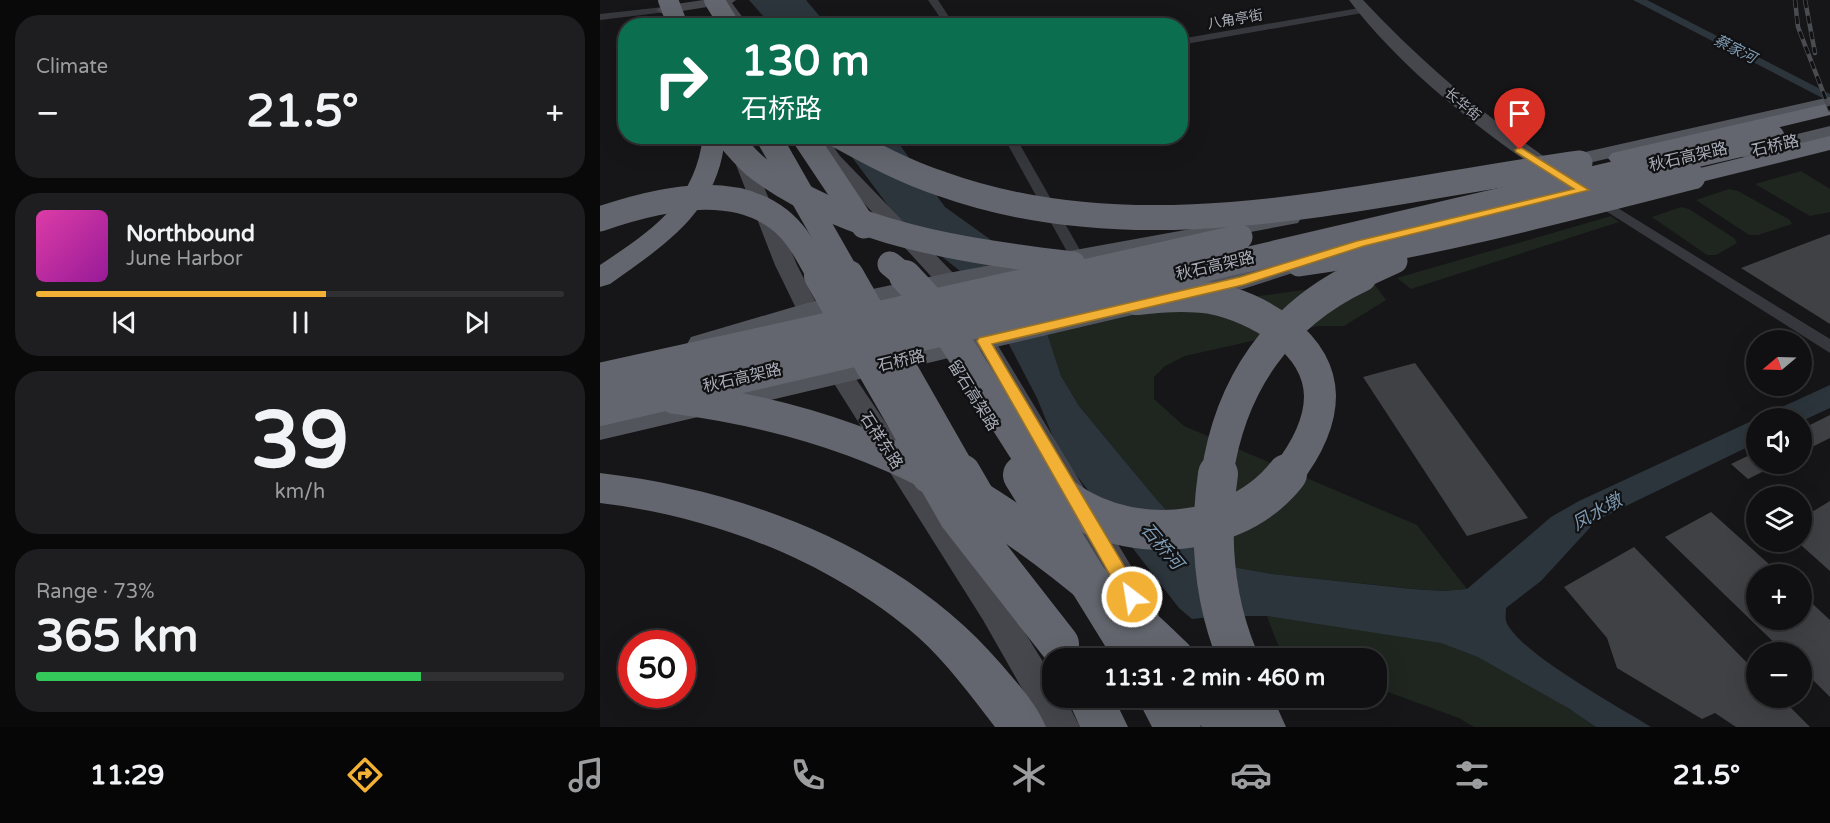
<!DOCTYPE html>
<meta charset="utf-8">
<style>
:root{--surface:#101012;--page:#1e1e20;--text:#f1f3f6;--muted:#9c9d9f;--line:#303032;--accent:#f2b134}
body{margin:0;font-family:"Varela Round","Noto Sans SC",sans-serif;background:var(--page);color:var(--text);height:100vh;display:flex;flex-direction:column;font-size:22px;white-space:nowrap}
*{box-sizing:border-box;margin:0}
p{font-size:20px;color:var(--muted)}
.icon{flex:none;width:33px;height:33px;fill:none;stroke:currentColor;stroke-width:2;stroke-linecap:round;stroke-linejoin:round}
.map{position:relative;flex:1;overflow:hidden}
.panel{display:flex;flex-direction:column;gap:15px;padding:15px;background:#09090a;width:600px}
.panel>*{flex:none}
.hud{position:absolute;left:18px;top:18px;width:570px;height:126px;border-radius:24px;box-shadow:0 6px 24px #0002,0 0 0 2px var(--line);background:#0b6e4f;color:#fff;overflow:hidden}
.needle{width:39px;rotate:251deg}
.buttons{position:absolute;left:1146px;top:330px;display:grid;gap:12px}
.buttons a{display:grid;place-items:center;width:66px;height:66px;border-radius:50%;background:var(--surface);box-shadow:0 6px 24px #0002,0 0 0 2px var(--line);font-size:30px}
.speed{position:absolute;left:18px;top:630px;display:flex;gap:12px;font-size:30px;font-weight:700;text-align:center}
.speed>*{display:grid;place-content:center;width:78px;height:78px;border-radius:50%;background:var(--surface);box-shadow:0 6px 24px #0002,0 0 0 2px var(--line);line-height:1}
.speed .limit{border:9px solid #d22;background:#fff;color:#111}
.pin{position:absolute;display:grid;place-items:center;width:51px;height:51px;color:#fff;margin:-62px -26px;border-radius:50% 50% 50% 0;rotate:-45deg;box-shadow:0 0 6px #0007}
.pin .icon{rotate:45deg}
.me{position:absolute;width:66px;margin:-33px;rotate:329deg;stroke-linejoin:round;filter:drop-shadow(0 0 4px #0008)}
.turn{display:flex;align-items:center;gap:21px;height:126px;padding:0 24px;font-size:27px}
.turn .icon{width:78px;height:78px;stroke-width:2.5}
.turn b{display:block;font-size:42px;line-height:51px}
.big{font-size:45px;font-weight:800;line-height:1.1}
.panel .widget{flex:1;display:flex;flex-direction:column;justify-content:center;gap:9px;min-width:0;padding:0 21px;border-radius:24px;background:var(--page)}
.panel .dial{align-items:center;gap:0}
.dial b{font-size:78px;line-height:1}
.song{display:flex;align-items:center;gap:18px}
.cover{width:72px;height:72px;border-radius:9px;background:linear-gradient(135deg,hsl(320 70% 55%),hsl(300 70% 35%))}
.played{height:6px;border-radius:3px;background:linear-gradient(90deg,var(--accent) 55%,var(--line) 55%)}
.keys{display:flex;justify-content:space-around;direction:ltr}
.heat{display:flex;justify-content:space-between;align-items:center;font-size:33px;direction:ltr}
.charge{height:9px;border-radius:4px;background:linear-gradient(90deg,#34c759 73%,var(--line) 0)}
.trip{position:absolute;left:442px;top:648px;width:345px;height:60px;border-radius:24px;background:var(--surface);box-shadow:0 6px 24px #0002,0 0 0 2px var(--line);font-weight:800;line-height:60px;text-align:center}
.dock{display:flex;height:96px;justify-content:space-around;align-items:center;background:#060607;color:var(--muted)}
.dock .icon{width:42px;height:42px}
.dock .on{color:var(--accent)}
.dock b{font-size:27px;color:var(--text)}
main{display:flex;flex:1;min-height:0}
.map>svg:first-child{display:block}
</style>
<main>
<section class="panel">
<div class="widget"><p>Climate</p>
<div class="heat"><a>−</a><b class="big">21.5°</b><a>+</a></div>
</div>
<div class="widget">
<div class="song"><i class="cover"></i><div><b>Northbound</b><p>June Harbor</p></div></div>
<div class="played"></div>
<div class="keys"><svg class="icon" aria-label="previous" viewBox="0 0 24 24"><path d="M18 5L8 12l10 7zM5 5v14"/></svg><svg class="icon" aria-label="pause" viewBox="0 0 24 24"><path d="M8 5v14M16 5v14"/></svg><svg class="icon" aria-label="next" viewBox="0 0 24 24"><path d="M6 5l10 7-10 7zM19 5v14"/></svg></div>
</div>
<div class="widget dial"><b>39</b><p>km/h</p></div>
<div class="widget"><p>Range · 73%</p><b class="big">365 km</b><div class="charge"></div></div>
</section>
<div class="map">
<svg width="1230" height="727" viewBox="0 0 1230 727">
<rect width="100%" height="100%" fill="#161618"/>
<g fill="#1e261f">
<path d="M1201,171L1230,189V212L1210,216L1155,184Z"/>
<path d="M1129,189L1138,191L1190,220L1192,224L1158,235H1149L1096,200Z"/>
<path d="M1081,207L1089,209L1134,238L1137,243L1116,255H1107L1052,217Z"/>
<path d="M1011,216L1019,222L811,289L797,278Z"/>
<path d="M772,281L786,300L744,326H718L585,356L565,366L554,377V399L584,426L817,525L867,589L843,591L815,589L672,574L632,567L593,539L557,500L479,406L461,376L447,334L546,311Z"/>
<path d="M667,616C724,625 783,629 839,642C885,653 957,700 996,727H874L859,718L777,688V658H683Z"/>
</g>
<g fill="#2c353c">
<path d="M149,0H206L227,25H171Z"/>
<path d="M1033,0H1047L1230,94V102Z"/>
<path d="M237,137H294L345,207L398,245L445,327L461,376L479,406L557,500L593,539L632,567L672,574L812,589L843,591L867,589L951,517L979,501L1156,419V443L997,520L941,581L906,608C906,612 905,618 906,621C916,651 1021,708 1051,727H996L968,708L878,657L841,643L667,616H618L592,619L579,608L460,454L437,398L378,285L304,227Z"/>
<path d="M1230,385V408L1202,421V418H1158Z"/>
</g>
<g fill="#404145">
<path d="M1230,234V324L1141,268Z"/>
<path d="M815,363L928,518L867,536L763,377Z"/>
<path d="M1230,415V438L1202,452V429Z"/>
<path d="M1156,452V464H1178L1148,479L1131,464Z"/>
<path d="M1230,501V571L1202,546V518Z"/>
<path d="M1111,512L1180,574H1156V620H1202V594L1230,620V697L1202,669V652H1184L1065,537Z"/>
<path d="M1034,547L1156,672V698H1181L1210,727H1136L1115,713L1102,719L1017,668L1007,638L964,587Z"/>
</g>
<g fill="none" stroke-linecap="round" stroke-linejoin="round">
<g fill="#37383d" fill-rule="evenodd">
<path d="M328,0H338L355,26H346Z"/>
<path d="M63,7L68,10L66,12L0,20V14Z"/>
<path d="M765,7L768,8V12L580,45V39Z"/>
<path d="M403,136H415L484,257L482,260L477,261L470,257Z"/>
<path d="M995,194L1230,339V353L990,201V195Z"/>
</g>
<g fill="#45474d" fill-rule="evenodd">
<path d="M103,0H136L132,3L149,26H135L120,5L63,14L56,10L63,6Z"/>
<path d="M749,0H763C824,65 891,122 966,171L968,175L966,179H952C882,132 800,68 749,0Z"/>
<path d="M214,136H226L240,156L356,276L554,604L559,615L554,626L543,630L532,626L339,285L228,164L211,140Z"/>
<path d="M138,142L147,147L197,265L250,370L405,600L453,678V698H465L480,727H444L383,620L228,374L175,265L129,147Z"/>
</g>
<g fill="#53555c" fill-rule="evenodd">
<path d="M1230,97V107L954,171L947,169L944,165L947,161L954,159Z"/>
<path d="M1230,126V138L1147,158L1140,156L1137,152L1140,148Z"/>
<path d="M690,211L698,213L701,218L698,223L348,289L210,319L100,353L91,351L87,344L91,337L207,303L348,273Z"/>
<path d="M722,249L730,251L734,256L730,261L643,289L0,440V418L639,274Z"/>
</g>
<g fill="#63666e" fill-rule="evenodd">
<path d="M1230,103V115L1020,165L1012,163L1008,158L1012,153Z"/>
<path d="M103,136H125C120,210 65,245 10,284L0,287V265C52,230 95,203 103,136Z"/>
<path d="M1230,136V150L1093,184L1084,182L1081,177L1084,172Z"/>
<path d="M0,473C147,490 303,550 401,664C418,684 436,703 446,727H395C371,696 347,663 318,637C230,561 115,517 0,503Z"/>
<path d="M467,698H514L528,727H480Z"/>
<path d="M537,698H673L686,727H602L600,725L601,727H552Z"/>
</g>
<defs>
<g id="rail">
<path d="M1195,0L1198,27L1230,110"/>
<path d="M1205,0L1215,53"/>
</g>
</defs>
<use href="#rail" stroke="#4a4c52" stroke-width="4.5"/>
<use href="#rail" stroke="#111113" stroke-width="3" stroke-dasharray="8" stroke-linecap="butt"/>
<g stroke="#63666e" stroke-width="20">
<path d="M68,0L78,26"/>
<path d="M114,0L130,26"/>
</g>
<g stroke="#63666e" stroke-width="25">
<path d="M127,136C137,147 147,160 159,169C249,235 365,251 473,264"/>
<path d="M168,136L249,278"/>
<path d="M204,136L264,226"/>
<path d="M239,136C272,154 305,172 342,184C548,258 772,191 980,163"/>
<path d="M0,219C61,198 151,176 197,238C206,250 213,265 221,278"/>
<path d="M290,264L307,278"/>
<path d="M699,264C832,245 963,210 1093,177"/>
<path d="M457,278L640,237"/>
<path d="M568,278L1172,137"/>
<path d="M758,278L795,261"/>
</g>
<g stroke="#63666e" stroke-width="32">
<path d="M220,276L335,476"/>
<path d="M248,276L362,476"/>
<path d="M305,276L332,305L441,476"/>
<path d="M537,299C561,296 586,294 611,298C657,307 719,342 720,396C720,426 704,453 686,476"/>
<path d="M0,379L464,276"/>
<path d="M75,398C166,410 251,433 333,476"/>
<path d="M0,410L575,276"/>
<path d="M617,476C630,385 678,315 761,276"/>
</g>
<g stroke="#63666e" stroke-width="40">
<path d="M331,474C422,523 500,586 574,658"/>
<path d="M335,474L359,516L459,644"/>
<path d="M361,474L375,498"/>
<path d="M439,474C497,549 629,548 687,474"/>
<path d="M618,474C609,536 614,600 638,658"/>
<path d="M423,475L536,658"/>
</g>
</g>
<path fill="#f2b134" stroke="#9d7322" stroke-width="1.5" d="M920,147L989,190L764,246L643,285L392,344L539,591L541,597L539,603L532,605L526,603L377,341L379,338L640,277L757,241L974,189L916,152L915,150Z"/>
<g text-anchor="middle" stroke-width="4.5" stroke-linejoin="round" paint-order="stroke">
<g font-size="14" fill="#a8adb8" stroke="#111113">
<text transform="translate(635 19) rotate(-10)" y="5">八角亭街</text>
<text transform="translate(863 104) rotate(40)" y="5">长华街</text>
</g>
<g font-size="15" font-style="italic" fill="#7f9bb3" stroke="#111113">
<text transform="translate(1135 49) rotate(27)" y="5">蔡家河</text>
</g>
<g font-size="16" fill="#a8adb8" stroke="#111113">
<text transform="translate(1175 145) rotate(-13)" y="6">石桥路</text>
<text transform="translate(1088 156) rotate(-13)" y="6">秋石高架路</text>
<text transform="translate(615 265) rotate(-13)" y="6">秋石高架路</text>
<text transform="translate(301 360) rotate(-13)" y="6">石桥路</text>
<text transform="translate(142 377) rotate(-13)" y="6">秋石高架路</text>
<text transform="translate(374 395) rotate(58)" y="6">留石高架路</text>
<text transform="translate(282 440) rotate(57)" y="6">石祥东路</text>
</g>
<g font-size="18" font-style="italic" fill="#7f9bb3" stroke="#111113">
<text transform="translate(997 512) rotate(-30)" y="6">凤水墩</text>
<text transform="translate(562 546) rotate(50)" y="6">石桥河</text>
</g>
</g>
</svg>
<div class="buttons">
<a><svg class="needle" viewBox="-14 -14 28 28"><path d="M0-13l5 13h-10z" fill="#e53935"/><path d="M0 13l5-13h-10z" fill="#9c9d9f"/></svg></a>
<a><svg class="icon" aria-label="sound" viewBox="0 0 24 24"><path d="M4 9h4l5-4v14l-5-4H4zM17 9q2 3 0 6"/></svg></a>
<a><svg class="icon" aria-label="layers" viewBox="0 0 24 24"><path d="M12 4l9 5-9 5-9-5zM3 14l9 5 9-5"/></svg></a>
<a>+</a>
<a>−</a>
</div>
<div class="speed"><div class="limit">50</div></div>
<div class="pin" style="left:920px;top:150px;background:#d93025"><svg class="icon" aria-label="arrive" viewBox="0 0 24 24"><path d="M6 21V4h12l-3 4 3 4H6"/></svg></div>
<svg class="me" style="left:532px;top:597px" viewBox="-20 -20 40 40"><circle r="17" fill="#f2b134" stroke="#fff" stroke-width="3"/><path d="M0-11L8 9 0 5-8 9z" fill="#fff"/></svg>
<div class="trip">11:31 · 2 min · 460 m</div>
<div class="hud">
<div class="turn"><svg class="icon" aria-label="right" viewBox="0 0 24 24"><path d="M7 20v-9h11M14 6l5 5-5 5"/></svg><div><b>130 m</b>石桥路</div></div>
</div>
</div>
</main>
<nav class="dock">
<b>11:29</b>
<svg class="icon on" aria-label="directions" viewBox="0 0 24 24"><path d="M12 3l9 9-9 9-9-9zM9 14v-3h6M13 9l2 2-2 2"/></svg>
<svg class="icon" aria-label="music" viewBox="0 0 24 24"><path d="M9 18V5l10-2v13"/><circle cx="6" cy="18" r="3"/><circle cx="16" cy="16" r="3"/></svg>
<svg class="icon" aria-label="phone" viewBox="0 0 24 24"><path d="M5 4h4l2 5-3 2q2 4 5 5l2-3 5 2v4C11 20 4 13 5 4z"/></svg>
<svg class="icon" aria-label="climate" viewBox="0 0 24 24"><path d="M12 3v18M4 7l16 10M4 17L20 7"/></svg>
<svg class="icon" aria-label="car" viewBox="0 0 24 24"><path d="M5 17H2v-5l4-1 3-4h7l3 4 3 1v5h-3M9 17h6M6 11h13"/><circle cx="7" cy="17" r="2"/><circle cx="17" cy="17" r="2"/></svg>
<svg class="icon" aria-label="filters" viewBox="0 0 24 24"><path d="M4 7h16M4 17h16"/><circle cx="9" cy="7" r="2"/><circle cx="15" cy="17" r="2"/></svg>
<b>21.5°</b>
</nav>
